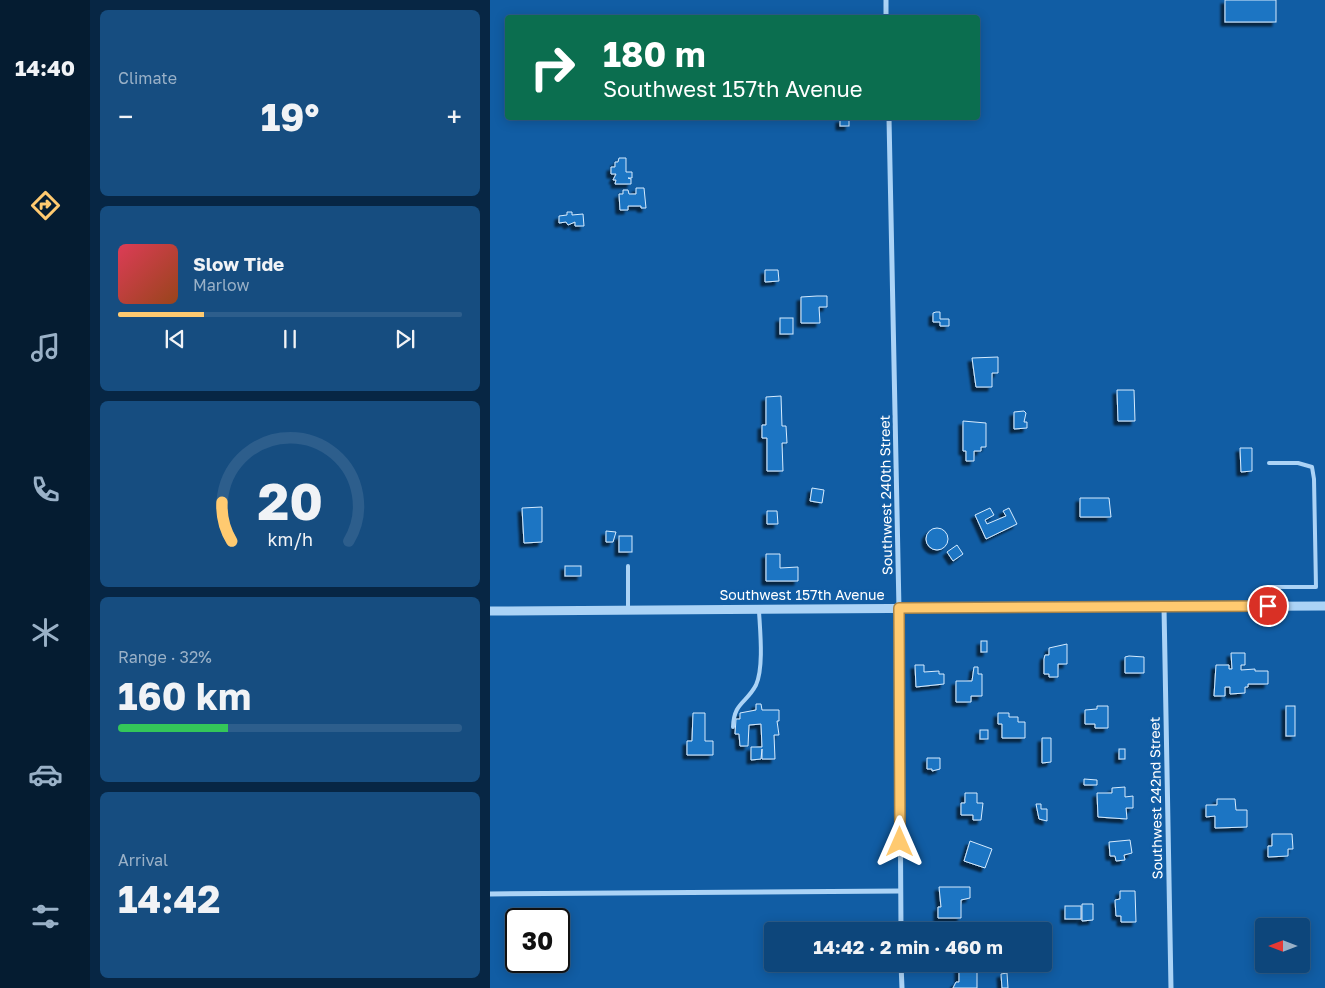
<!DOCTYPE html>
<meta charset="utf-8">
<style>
:root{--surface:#0d467b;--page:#164d80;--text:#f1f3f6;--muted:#9ab1c7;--line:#2d5e8c;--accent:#ffca70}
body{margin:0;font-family:"Golos Text",sans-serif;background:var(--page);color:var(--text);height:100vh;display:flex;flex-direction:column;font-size:19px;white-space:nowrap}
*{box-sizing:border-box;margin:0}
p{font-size:16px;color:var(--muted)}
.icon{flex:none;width:28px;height:28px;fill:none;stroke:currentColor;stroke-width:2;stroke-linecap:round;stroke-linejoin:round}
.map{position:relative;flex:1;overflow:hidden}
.sheet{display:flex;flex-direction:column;gap:10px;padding:10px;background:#072644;width:400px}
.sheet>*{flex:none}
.banner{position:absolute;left:15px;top:15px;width:475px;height:105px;border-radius:5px;box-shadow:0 2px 12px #0003,0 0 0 1px var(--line);background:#0b6e4f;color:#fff;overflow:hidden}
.needle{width:32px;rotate:270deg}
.buttons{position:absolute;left:765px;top:918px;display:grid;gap:10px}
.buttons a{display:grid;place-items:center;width:55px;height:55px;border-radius:5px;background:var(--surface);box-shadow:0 2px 12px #0003,0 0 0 1px var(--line);font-size:25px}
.speed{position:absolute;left:15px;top:908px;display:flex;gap:10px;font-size:25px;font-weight:700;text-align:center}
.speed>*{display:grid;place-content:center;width:65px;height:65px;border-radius:50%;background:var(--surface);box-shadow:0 2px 12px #0003,0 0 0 1px var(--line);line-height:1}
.speed .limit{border:2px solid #111;border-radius:8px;background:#fff;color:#111}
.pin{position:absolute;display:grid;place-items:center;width:42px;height:42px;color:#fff;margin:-21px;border:2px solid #fff;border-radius:50%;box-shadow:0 1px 5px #0007}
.me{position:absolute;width:55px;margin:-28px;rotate:0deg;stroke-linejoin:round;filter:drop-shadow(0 0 4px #0008)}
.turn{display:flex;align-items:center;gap:18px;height:105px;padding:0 15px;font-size:22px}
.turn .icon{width:65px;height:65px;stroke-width:2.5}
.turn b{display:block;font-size:35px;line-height:42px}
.big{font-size:38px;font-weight:700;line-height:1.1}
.sheet .card{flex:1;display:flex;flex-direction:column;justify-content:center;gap:8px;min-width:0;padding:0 18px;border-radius:8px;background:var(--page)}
.sheet .dial{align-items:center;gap:0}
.dial svg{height:130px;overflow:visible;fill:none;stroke:var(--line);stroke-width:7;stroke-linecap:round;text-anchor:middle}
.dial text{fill:var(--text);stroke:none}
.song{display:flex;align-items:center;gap:15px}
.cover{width:60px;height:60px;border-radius:8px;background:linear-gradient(135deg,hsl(350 70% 55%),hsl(20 70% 35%))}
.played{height:5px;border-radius:2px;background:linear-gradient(90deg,var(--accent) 25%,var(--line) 25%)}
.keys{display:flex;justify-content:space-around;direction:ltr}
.heat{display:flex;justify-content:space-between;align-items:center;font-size:28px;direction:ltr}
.charge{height:8px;border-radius:4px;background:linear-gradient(90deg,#34c759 32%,var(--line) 0)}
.trip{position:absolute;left:274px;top:922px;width:288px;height:50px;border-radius:5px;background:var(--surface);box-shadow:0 2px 12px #0003,0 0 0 1px var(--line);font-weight:700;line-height:50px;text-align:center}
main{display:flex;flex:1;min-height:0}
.tabs{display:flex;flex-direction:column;width:90px;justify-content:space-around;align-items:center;background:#051c31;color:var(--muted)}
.tabs .icon{width:35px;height:35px}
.tabs .on{color:var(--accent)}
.tabs b{font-size:22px;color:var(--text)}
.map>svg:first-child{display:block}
</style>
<main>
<nav class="tabs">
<b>14:40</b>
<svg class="icon on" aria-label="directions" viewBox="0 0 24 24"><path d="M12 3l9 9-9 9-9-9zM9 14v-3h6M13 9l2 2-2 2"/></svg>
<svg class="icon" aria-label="music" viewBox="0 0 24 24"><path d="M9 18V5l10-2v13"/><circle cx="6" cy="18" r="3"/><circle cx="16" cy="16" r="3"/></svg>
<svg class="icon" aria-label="phone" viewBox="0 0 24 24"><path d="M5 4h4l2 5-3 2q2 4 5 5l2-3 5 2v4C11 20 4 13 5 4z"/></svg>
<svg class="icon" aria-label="climate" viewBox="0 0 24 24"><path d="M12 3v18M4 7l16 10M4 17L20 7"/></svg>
<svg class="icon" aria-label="car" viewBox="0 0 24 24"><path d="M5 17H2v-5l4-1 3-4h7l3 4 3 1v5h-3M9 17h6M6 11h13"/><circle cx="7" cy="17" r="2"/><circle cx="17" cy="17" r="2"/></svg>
<svg class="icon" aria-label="filters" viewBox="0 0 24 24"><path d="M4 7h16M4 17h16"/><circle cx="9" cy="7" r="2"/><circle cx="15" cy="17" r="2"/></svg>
</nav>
<section class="sheet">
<div class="card"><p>Climate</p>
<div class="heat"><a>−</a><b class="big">19°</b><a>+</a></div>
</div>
<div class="card">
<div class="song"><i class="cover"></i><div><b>Slow Tide</b><p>Marlow</p></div></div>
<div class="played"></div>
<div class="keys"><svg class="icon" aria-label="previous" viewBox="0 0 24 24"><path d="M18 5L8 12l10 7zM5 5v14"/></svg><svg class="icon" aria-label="pause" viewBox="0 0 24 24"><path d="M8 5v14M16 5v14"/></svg><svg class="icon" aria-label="next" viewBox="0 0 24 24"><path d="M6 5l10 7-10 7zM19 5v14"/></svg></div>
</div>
<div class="card dial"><svg viewBox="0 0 100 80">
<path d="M14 69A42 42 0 1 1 86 69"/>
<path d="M14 69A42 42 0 0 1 8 45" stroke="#ffca70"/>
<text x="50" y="56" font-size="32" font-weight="700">20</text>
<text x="50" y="72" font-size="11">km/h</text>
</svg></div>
<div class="card"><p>Range · 32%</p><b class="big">160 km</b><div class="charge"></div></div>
<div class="card"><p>Arrival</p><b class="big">14:42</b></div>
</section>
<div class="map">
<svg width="835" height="988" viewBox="0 0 835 988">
<defs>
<filter id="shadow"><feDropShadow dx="-4" dy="4" stdDeviation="1" flood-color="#0009"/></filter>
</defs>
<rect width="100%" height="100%" fill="#115da4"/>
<g fill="#1e75c3" stroke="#d5ebfe" filter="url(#shadow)">
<rect x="735" y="0" width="51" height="22"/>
<rect x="350" y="119" width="9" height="7"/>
<path d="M129,158H136V172H142V178H138L141,179V184H125L126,180H123L126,174H121V167H125V162H128Z"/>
<path d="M146,188H154L156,208H151V206H138V210H130L129,194H133V190H138L139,194H146Z"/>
<path d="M77,212H82V215L93,214L94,226H85V222L78,225L76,222L69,223V216L77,215Z"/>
<path d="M275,270H288L289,281L275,282Z"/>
<path d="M327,296H337V307H329L330,323H311V297Z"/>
<path d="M446,312H450V319H459V326H450V322H443V313Z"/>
<rect x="290" y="318" width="13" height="16"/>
<path d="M508,357V373H502V387H486L482,358Z"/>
<path d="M627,390H644L645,421H628Z"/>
<path d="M291,396L292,426H296L297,443H292L293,471H277V438H272V425H276V397Z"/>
<path d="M534,411L536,413L534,422H537V428L524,429V412Z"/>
<path d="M473,421L496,423V447H491V451H484V461H476V451H473Z"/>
<path d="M750,448H762V471L751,472Z"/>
<path d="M322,488L334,490L332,503L320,501Z"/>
<path d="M590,498H619L621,517H590Z"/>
<path d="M52,507V542L34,543L32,508Z"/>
<path d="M500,508L504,515L495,520L497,524L516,516L513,511L519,508L527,524L496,539L485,515Z"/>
<path d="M277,511H287L288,524H277Z"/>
<circle cx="447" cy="539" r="11"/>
<path d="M116,531L126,532L123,542H116Z"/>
<rect x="129" y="536" width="13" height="16"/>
<path d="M467,545L473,554L463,561L457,552Z"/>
<path d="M276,554H290V568L308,567V581H276Z"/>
<rect x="75" y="566" width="16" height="10"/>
<rect x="491" y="641" width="6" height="11"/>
<path d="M577,644V664H568V677H559V674H554V659L555,655H559V648Z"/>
<path d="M741,653H755V665H751V670L765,669V671H778V684H758V687H755V693L740,694V687H735V696H724L726,665H739V669H742Z"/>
<path d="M639,656L654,657V673H635V657Z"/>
<path d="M425,665H434V672L449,671V674H454V684L426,687Z"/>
<path d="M484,667H488V674H492V696H481V702H466V681H482Z"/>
<path d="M266,704H271L272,710H289V721H287L289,735H284L285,759H272V749L271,759L261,760V747H272L271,724L259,725L258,746H250L249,734H245L246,719H250V713L266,710Z"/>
<path d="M607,706H618V728H605V724H595V710L607,709Z"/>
<rect x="796" y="706" width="9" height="30"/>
<path d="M203,713H215V741H223V755H197V741H202Z"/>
<path d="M508,713H519V717H528V722H535V738H512V724H508Z"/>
<rect x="490" y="730" width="8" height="9"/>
<path d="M552,738H561V762L552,763Z"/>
<rect x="629" y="749" width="6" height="10"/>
<path d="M437,758H450V769L442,771V769H437Z"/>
<path d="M594,779L607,780V785H594Z"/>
<path d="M635,787V797L643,796V808H636L637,819L608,817L607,793H622V788Z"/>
<path d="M475,793H487V803H493L491,820H483V815H471V803H475Z"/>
<path d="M727,799H745L746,810H757V827L725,828V816L716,817V805H727Z"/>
<path d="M546,804H551V809H557V821L549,819Z"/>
<path d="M782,834H802L803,849H798V856L778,857V846H782Z"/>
<path d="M640,840L642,853L634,855L635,860L626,861L625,856H620L619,842Z"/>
<path d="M480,841L502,849L495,868L474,861Z"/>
<path d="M449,887H480V898L471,900V918H448V907H451Z"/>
<path d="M630,891H645L646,922H631V916H626L625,900L630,899Z"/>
<path d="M592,904H603V920L592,921Z"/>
<rect x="575" y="906" width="16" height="13"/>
<path d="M482,965L487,967V988H463L466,982H469V966Z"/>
<path d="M517,973L518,988H512L511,974Z"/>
</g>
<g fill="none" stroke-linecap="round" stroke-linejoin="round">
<g stroke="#abd3f6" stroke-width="4">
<path d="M778,606V587H826L824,479L822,467L808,463H779"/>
<path d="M138,609V566"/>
<path d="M243,727C244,702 256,704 266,685C274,667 270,630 269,611"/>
</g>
<g stroke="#abd3f6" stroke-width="5">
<path d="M396,0V18"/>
<path d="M399,118L409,609L411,931"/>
<path d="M674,607L681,988"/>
<path d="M0,894L410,891"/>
<path d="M411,964L412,988"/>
</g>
<path stroke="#abd3f6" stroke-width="9" d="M0,611L835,606"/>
</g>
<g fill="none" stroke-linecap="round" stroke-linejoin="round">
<defs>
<path id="route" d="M410,842L409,608L778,606"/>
</defs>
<use href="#route" stroke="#a68349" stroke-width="12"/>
<use href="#route" stroke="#ffca70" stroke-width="9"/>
</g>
<g text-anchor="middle" stroke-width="5" stroke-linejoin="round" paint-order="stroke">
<g font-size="14" fill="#fff" stroke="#115da4">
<text transform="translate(396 495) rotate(-91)" y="5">Southwest 240th Street</text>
<text x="312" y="600">Southwest 157th Avenue</text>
<text transform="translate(666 798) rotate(-91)" y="5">Southwest 242nd Street</text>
</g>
</g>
</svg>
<div class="buttons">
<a><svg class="needle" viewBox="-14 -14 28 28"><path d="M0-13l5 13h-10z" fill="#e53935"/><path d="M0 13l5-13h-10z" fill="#9ab1c7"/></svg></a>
</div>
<div class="speed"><div class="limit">30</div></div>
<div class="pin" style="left:778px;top:606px;background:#d93025"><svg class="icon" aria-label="arrive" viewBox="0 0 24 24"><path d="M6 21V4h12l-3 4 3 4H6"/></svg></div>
<svg class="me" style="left:410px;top:842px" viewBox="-20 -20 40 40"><path d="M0-17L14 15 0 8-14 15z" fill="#ffca70" stroke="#fff" stroke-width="4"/></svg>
<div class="trip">14:42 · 2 min · 460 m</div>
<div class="banner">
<div class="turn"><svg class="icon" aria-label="right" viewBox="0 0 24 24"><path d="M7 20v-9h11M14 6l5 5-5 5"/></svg><div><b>180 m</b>Southwest 157th Avenue</div></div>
</div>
</div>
</main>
